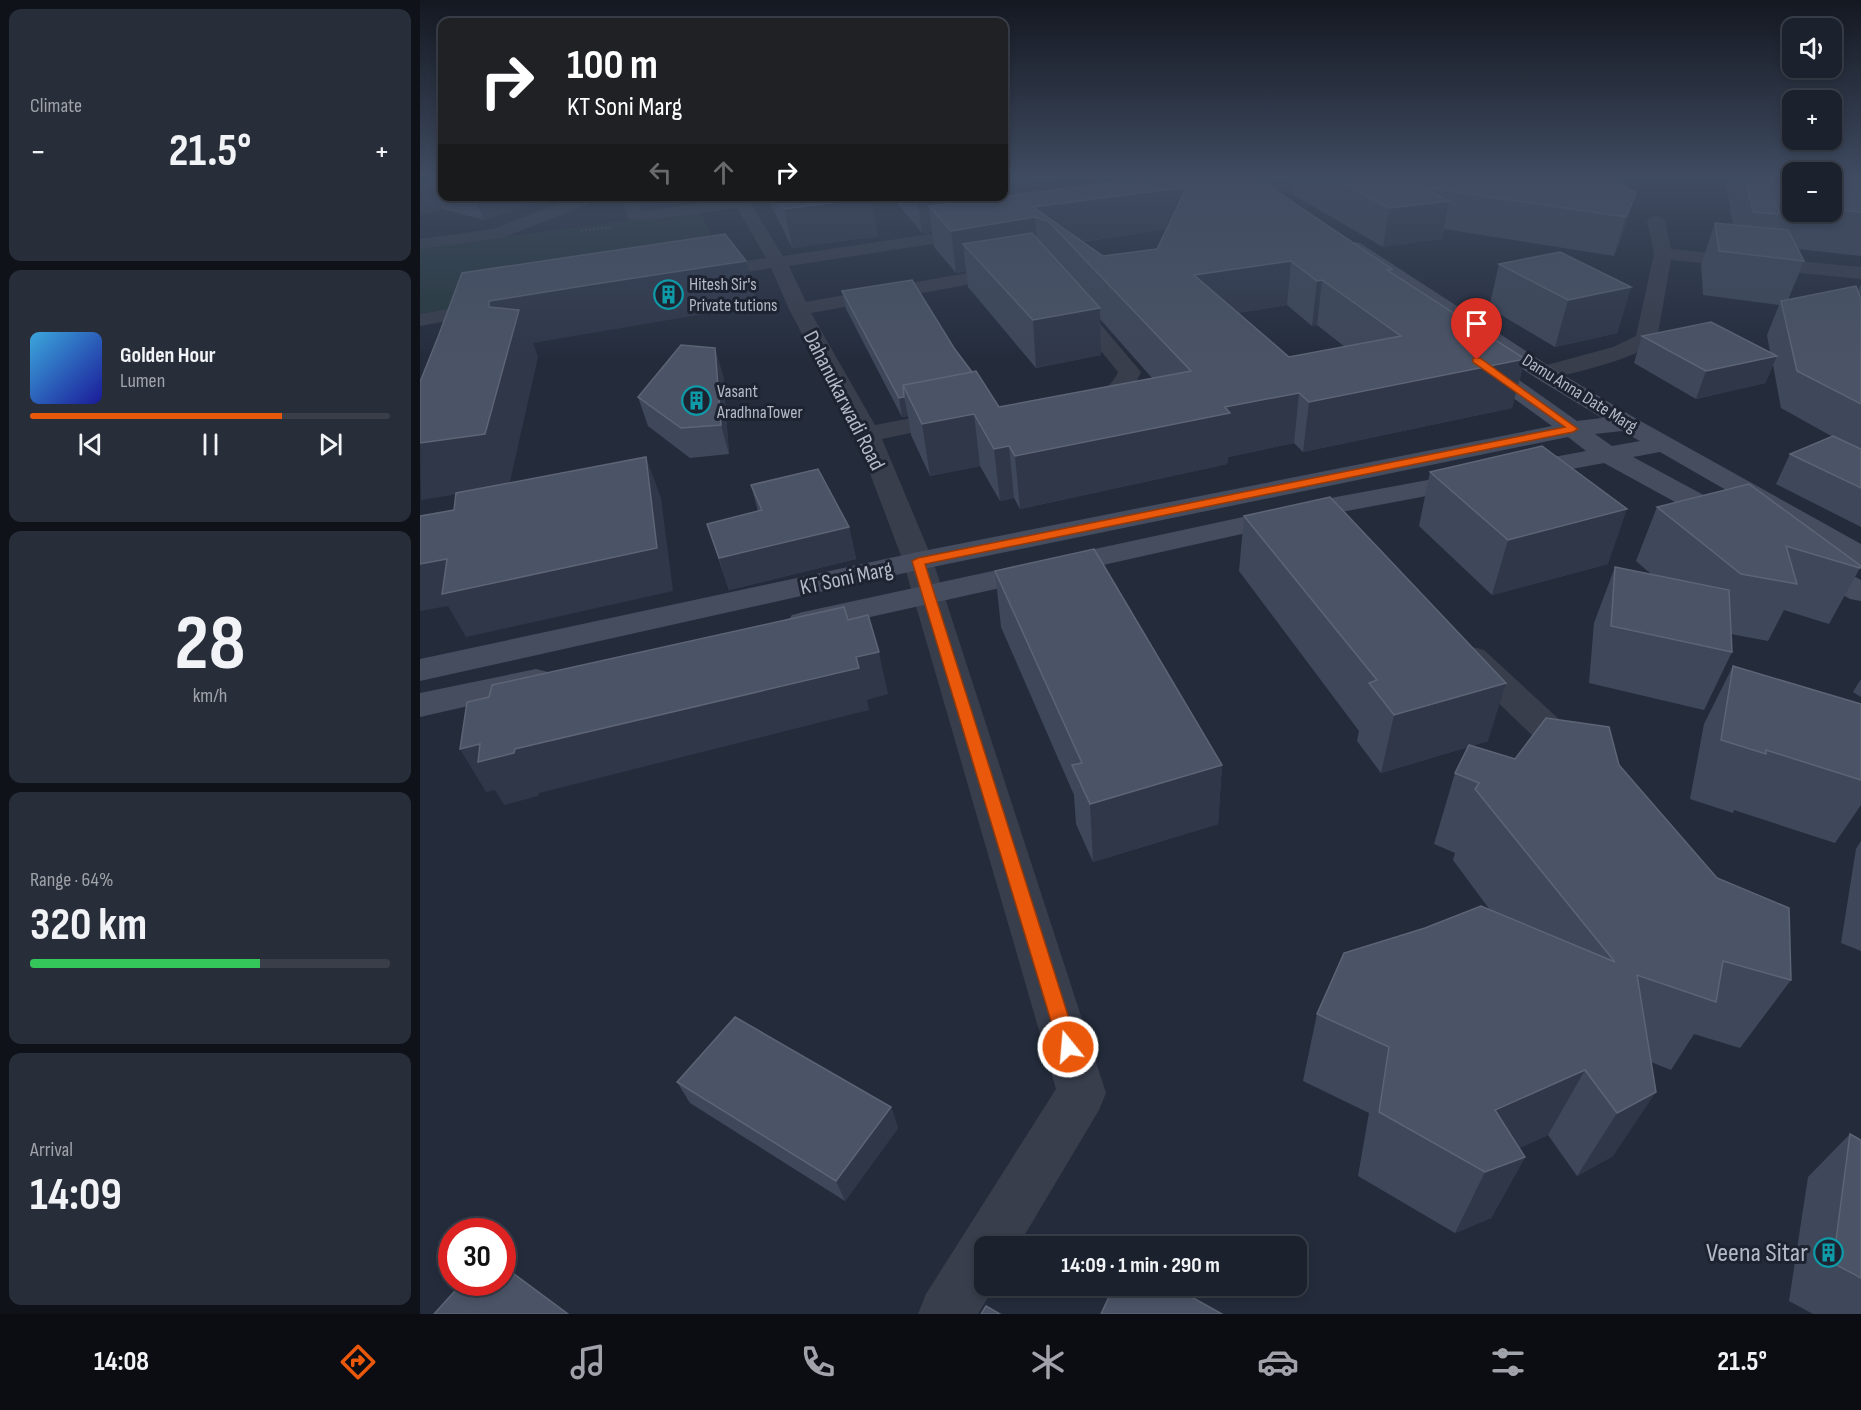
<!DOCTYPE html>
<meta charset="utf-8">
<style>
:root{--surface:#1b212d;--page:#282e39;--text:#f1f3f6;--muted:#a0a3aa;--line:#393e49;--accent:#ea580c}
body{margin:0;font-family:"Sofia Sans Condensed",sans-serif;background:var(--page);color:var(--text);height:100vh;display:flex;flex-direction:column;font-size:22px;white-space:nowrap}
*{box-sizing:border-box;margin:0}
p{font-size:20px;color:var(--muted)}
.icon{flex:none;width:33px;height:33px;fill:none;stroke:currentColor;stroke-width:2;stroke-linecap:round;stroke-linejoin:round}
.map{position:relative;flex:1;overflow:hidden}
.side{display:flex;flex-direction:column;gap:9px;padding:9px;background:#0f1219;width:420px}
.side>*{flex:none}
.guide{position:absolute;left:18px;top:18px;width:570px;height:183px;border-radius:12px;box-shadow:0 3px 9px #0003,0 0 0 2px var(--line);background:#202124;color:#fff;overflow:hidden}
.buttons{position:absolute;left:1362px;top:18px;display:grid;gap:12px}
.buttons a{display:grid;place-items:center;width:60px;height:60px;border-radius:12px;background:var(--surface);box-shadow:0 3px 9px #0003,0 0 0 2px var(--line);font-size:30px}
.speed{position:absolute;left:18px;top:1218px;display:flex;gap:12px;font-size:30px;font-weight:700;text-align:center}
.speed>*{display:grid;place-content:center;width:78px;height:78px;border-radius:50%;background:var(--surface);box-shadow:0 3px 9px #0003,0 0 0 2px var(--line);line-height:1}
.speed .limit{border:9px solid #d22;background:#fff;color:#111}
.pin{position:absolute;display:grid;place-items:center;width:51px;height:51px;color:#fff;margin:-62px -26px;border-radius:50% 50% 50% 0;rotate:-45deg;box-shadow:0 0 6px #0007}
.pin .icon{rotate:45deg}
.me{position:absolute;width:66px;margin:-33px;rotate:343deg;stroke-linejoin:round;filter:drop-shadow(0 0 4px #0008)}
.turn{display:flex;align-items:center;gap:21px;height:126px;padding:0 30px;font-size:27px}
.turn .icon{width:78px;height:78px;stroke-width:2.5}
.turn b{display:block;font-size:42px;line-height:51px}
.lanes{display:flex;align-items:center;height:57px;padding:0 30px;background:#0003;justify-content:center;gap:30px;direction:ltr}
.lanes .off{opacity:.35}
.big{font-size:45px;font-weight:700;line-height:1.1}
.side .card{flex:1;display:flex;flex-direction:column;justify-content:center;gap:9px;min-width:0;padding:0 21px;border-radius:12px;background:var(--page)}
.side .dial{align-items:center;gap:0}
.dial b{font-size:78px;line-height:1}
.song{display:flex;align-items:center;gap:18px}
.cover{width:72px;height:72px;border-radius:9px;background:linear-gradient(135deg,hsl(200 70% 55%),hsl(240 70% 35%))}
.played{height:6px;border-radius:3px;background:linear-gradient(90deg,var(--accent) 70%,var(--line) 70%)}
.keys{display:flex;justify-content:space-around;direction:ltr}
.heat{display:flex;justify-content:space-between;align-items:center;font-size:33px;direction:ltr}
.charge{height:9px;border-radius:4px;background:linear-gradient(90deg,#34c759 64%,var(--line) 0)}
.trip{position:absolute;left:554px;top:1236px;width:333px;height:60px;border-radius:12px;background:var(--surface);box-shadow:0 3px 9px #0003,0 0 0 2px var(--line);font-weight:700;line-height:60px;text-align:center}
.tab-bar{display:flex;height:96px;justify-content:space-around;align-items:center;background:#0b0d12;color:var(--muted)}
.tab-bar .icon{width:42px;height:42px}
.tab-bar .current{color:var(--accent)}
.tab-bar b{font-size:27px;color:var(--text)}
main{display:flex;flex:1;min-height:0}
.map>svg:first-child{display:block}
</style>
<main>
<section class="side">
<div class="card"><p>Climate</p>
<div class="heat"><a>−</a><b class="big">21.5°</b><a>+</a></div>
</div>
<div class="card">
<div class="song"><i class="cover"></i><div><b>Golden Hour</b><p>Lumen</p></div></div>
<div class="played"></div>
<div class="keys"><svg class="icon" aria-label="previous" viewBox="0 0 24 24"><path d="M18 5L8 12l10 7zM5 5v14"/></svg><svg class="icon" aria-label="pause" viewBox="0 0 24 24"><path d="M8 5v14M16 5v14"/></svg><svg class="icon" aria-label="next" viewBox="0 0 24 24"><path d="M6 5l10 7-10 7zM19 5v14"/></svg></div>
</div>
<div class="card dial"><b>28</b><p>km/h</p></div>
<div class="card"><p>Range · 64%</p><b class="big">320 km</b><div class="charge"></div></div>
<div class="card"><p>Arrival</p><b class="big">14:09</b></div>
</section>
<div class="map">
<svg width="1441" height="1314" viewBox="0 0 1441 1314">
<rect width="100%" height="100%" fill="#242c3c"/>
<path fill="#26383d" d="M280,211L304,266L0,314V248Z"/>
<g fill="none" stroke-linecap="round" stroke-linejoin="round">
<path stroke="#3f5155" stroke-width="2" stroke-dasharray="2 2" stroke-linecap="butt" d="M161,231L193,227"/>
<g fill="#383e4c" fill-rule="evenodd">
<path d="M917,180L925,185L923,188C899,194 874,189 850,193C837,194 812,212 801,198L803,195L822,191L846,183Z"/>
<path d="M159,196H183L181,199L82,238L0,249V239L73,229Z"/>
<path d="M202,196H218L221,211L311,199L310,196H326L363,256L558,227L564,228L567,232L564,236L558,237L369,266L386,302L591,265L598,267L600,271L598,275L591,277L391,313L455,425L534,410L543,412L546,417L543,422L462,439L513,561L686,1093L679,1110L598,1246H564V1286H575L558,1314H498L506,1294L636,1089L483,561L437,439L369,309L351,268L283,279L276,277L273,273L276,269L283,267L346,258L317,208L220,221L208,219Z"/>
<path d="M1236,216L1242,217L1245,221L1251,249L1441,267V279L1251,260L1237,339C1223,358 1149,374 1124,380L1116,378L1113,373L1116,368L1193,347L1216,336L1234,254L1227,221L1230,217Z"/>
<path d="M652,297L659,299L721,372C711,396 687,415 660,408L656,403C665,390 686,399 698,372L642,303L645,299Z"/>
<path d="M69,302L76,304L79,308L76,312L0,326V314Z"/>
<path d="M1052,647L1064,650L1167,745L1172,754L1167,763L1154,767L1141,763L1040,666L1035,658L1040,650Z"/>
</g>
<g fill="#464d5f" fill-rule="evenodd">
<path d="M934,242L940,243L1132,368L1215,418L1441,544V565L1431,562L1240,452L1213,457L1317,513L1321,519L1317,525L1307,527L1297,525L1184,463L1099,479L1090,477L1086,471L1090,465L1166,451L1148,437L498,570L0,681V659L498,552L1132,426L1052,368L1049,363L1052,358L1060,356L1068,358L1157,421L1182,418L1116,378L928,251L925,247L928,243ZM1202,431L1220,441L1192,446L1175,434Z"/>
<path d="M1051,472L1060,474L1064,480L1060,486L916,513L383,632L372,629L367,622L372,615L383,612L916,497Z"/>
<path d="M1390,555L1400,558L1441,580V601L1430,599L1380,570L1375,564L1380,558Z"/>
<path d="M116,669L128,672L133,680L128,688L0,717V693Z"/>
</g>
</g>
<g fill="#3f485a" fill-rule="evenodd">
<path d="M0,176H22V196H136L64,220L22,209Z"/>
<path d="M584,176H834L971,272L1105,359L1092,408L883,452L874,443L808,457L807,464L600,509L594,498L580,501L560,466L510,476L491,435L488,416L482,417L426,309L422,291L534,348L579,407L732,378L680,319L681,355L616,368L548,287L546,271L536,273L514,247L512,232L502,233L471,196H584ZM747,229L737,249L683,256L662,242ZM867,305L892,326L897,325L925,347L869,357L817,313Z"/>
<path d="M841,176H1189L1216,193L1204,231L1194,256L1024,229L1022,239L963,247L872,194L873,180L849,181Z"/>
<path d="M1308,176H1372V212H1412V176H1441V256L1378,249L1384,261L1368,300L1438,291L1441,284V296L1440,295L1441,299V527L1356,484L1370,454L1413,437L1361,408L1353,365L1345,383L1276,399L1214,363L1222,336L1350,352L1347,335L1359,305L1283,295L1281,265L1295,223L1313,225L1306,184Z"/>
<path d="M345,196H450L458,236L372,248L355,213Z"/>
<path d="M1079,264L1211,287L1197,333L1135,347L1069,308Z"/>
<path d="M303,375L309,454L270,458L228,426L218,397Z"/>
<path d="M1010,472L1188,564L1072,595L999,526Z"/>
<path d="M331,485L429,527L436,559L309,590L287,524L338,511Z"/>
<path d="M1237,507L1441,566L1409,624L1364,610L1348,641L1311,634L1312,652L1284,710L1169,683L1174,623L1195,567L1231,574L1216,561Z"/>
<path d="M824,516L1068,741L1051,746L1095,759L1199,765L1371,980L1320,1048L1274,1034L1251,1070L1231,1062L1193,1156L1157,1176L1128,1135L1099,1148L1105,1157L1071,1218L1035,1233L938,1176L949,1113L883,1081L897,1014L1070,910L1033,860L1035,853L1014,844L1035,773L1048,747L961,773L937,741L939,731L819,571Z"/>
<path d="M575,571L802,765L798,824L673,862L656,824L654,795L581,627Z"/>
<path d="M1313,666L1441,704V805L1415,843L1314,810L1313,813L1270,799L1284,724Z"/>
<path d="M1441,679V697L1433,692Z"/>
<path d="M1441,841V951L1421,943L1436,849Z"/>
<path d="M257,1082L471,1107L478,1128L425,1201L270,1103Z"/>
<path d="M1430,1134L1441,1140V1314H1393L1369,1301L1388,1177Z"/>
</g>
<g fill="#2f3749">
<path d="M0,176H7L22,209L0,216Z"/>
<path d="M649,176H727V192L808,176L766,227L649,243L628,221L615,218L618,259L543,244L546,271L536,273L531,231L509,206L512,232L502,233L497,196H584V184Z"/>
<path d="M1216,193L1204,231L1194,256L1206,217Z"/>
<path d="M54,196H136L64,220Z"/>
<path d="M219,196H258L260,204L223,208Z"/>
<path d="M451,198L458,236L372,248L364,209Z"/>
<path d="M1029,201L1022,239L963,247L969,208Z"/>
<path d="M326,261L337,305L113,343L118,357L89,486L1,500L0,443L69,307V301L169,285Z"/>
<path d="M871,261L867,305L772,320L774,275Z"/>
<path d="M902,280L897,325L892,326L897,281Z"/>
<path d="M1211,287L1197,333L1135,347L1148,300Z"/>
<path d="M680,308L681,355L616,368L613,320Z"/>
<path d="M295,348L303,375L309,454L301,425Z"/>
<path d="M1357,356L1345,383L1276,399L1286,371Z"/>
<path d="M1105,359L1092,408L883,452L889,402Z"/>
<path d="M879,393L874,443L808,457L807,464L600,509L595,456L805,407Z"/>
<path d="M484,397L488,416L482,417L479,398Z"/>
<path d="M554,414L560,466L510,476L502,424Z"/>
<path d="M589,446L594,498L580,501L574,449Z"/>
<path d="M226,457L241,498L253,591L46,637L28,606L0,611V564Z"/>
<path d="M1207,509L1188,564L1072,595L1088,540Z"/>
<path d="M429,527L436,559L309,590L299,558Z"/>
<path d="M459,652L468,694L447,700L449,710L119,793L118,796L84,805L75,790L66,792L40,749L60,744L95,749L436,657Z"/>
<path d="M1086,683L1068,741L961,773L974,715Z"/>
<path d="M802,765L798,824L673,862L670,804Z"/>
<path d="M1165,1070L1128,1135L1057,1168L1075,1110Z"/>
<path d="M1236,1092L1193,1156L1157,1176L1197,1113Z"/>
<path d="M471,1107L478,1128L425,1201L416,1181Z"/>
<path d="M1105,1157L1071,1218L1035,1233L1065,1172Z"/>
</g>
<g fill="#4b5466" stroke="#5c6475" stroke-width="1.5" fill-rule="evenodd">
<path d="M584,176H649L584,184Z"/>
<path d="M742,176H834L972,269L967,270L1105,359L889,402L879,393L805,407L810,413L595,456L589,446L574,449L554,414L502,424L483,385L556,371L579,407L771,371L628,221L615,217L531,231L509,206ZM767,187L737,249L683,256L613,207ZM871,261L897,281L902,280L981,336L869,357L774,275Z"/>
<path d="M908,176H1189L1216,193L1206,217L1001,187L1029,201L969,208Z"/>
<path d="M1325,176H1372V205L1355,203L1360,214L1333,212Z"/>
<path d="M1412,176H1441V212L1412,209Z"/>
<path d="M357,196H450L451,198L364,209Z"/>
<path d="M1295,223L1368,230L1384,261L1299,251Z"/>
<path d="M612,233L680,308L613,320L543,244Z"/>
<path d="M305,234L326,261L169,285L69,301V307L99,310L65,434L0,443V382L18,337L42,273Z"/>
<path d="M1140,252L1211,287L1148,300L1079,264Z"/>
<path d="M492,280L534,348L552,372L483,385L484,397L479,398L422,291Z"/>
<path d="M1436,286L1441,299V404L1377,371L1361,301Z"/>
<path d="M1291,322L1357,356L1286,371L1222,336Z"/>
<path d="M261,345L295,348L301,425L261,428L218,397Z"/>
<path d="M1413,436L1441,449V488L1370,454Z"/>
<path d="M1122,446L1207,509L1088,540L1010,472Z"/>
<path d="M226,457L237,548L22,594L27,559L0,564V516L34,510L36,493Z"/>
<path d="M398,469L429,527L299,558L287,524L342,510L331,485Z"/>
<path d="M1329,484L1441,566L1440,568L1366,546L1377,584L1321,574L1237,507Z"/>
<path d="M910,497L1086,683L974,715L949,683L957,680L824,516Z"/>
<path d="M674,549L802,765L670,804L652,765L662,763L575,571Z"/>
<path d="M1195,567L1309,590L1312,652L1191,626Z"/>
<path d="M424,607L428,620L448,615L459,652L436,657L439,668L95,749L94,753L58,762L60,744L40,749L47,702L69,697L72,685Z"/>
<path d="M1313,666L1441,704V780L1346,750V754L1301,740Z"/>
<path d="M1126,718L1189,727L1199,765L1297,878L1369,908L1371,980L1303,961L1296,1002L1217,975L1236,1092L1197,1113L1165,1070L1075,1110L1105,1157L1065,1172L959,1112L969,1047L897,1014L924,953L1005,928L1061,906L1195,962L1055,789L1059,783L1035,773L1049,745L1095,759Z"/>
<path d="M315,1017L471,1107L416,1181L257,1082Z"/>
<path d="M1430,1134L1441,1140V1278L1413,1263Z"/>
<path d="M82,1265L148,1314H14L43,1282H82Z"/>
<path d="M694,1286H752L802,1314H681Z"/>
<path d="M566,1306L580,1314H561Z"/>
</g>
<linearGradient id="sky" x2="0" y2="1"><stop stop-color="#141821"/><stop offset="0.49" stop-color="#3f4b61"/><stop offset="1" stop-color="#3f4b61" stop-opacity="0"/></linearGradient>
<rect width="1441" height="360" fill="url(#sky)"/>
<path fill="#ea580c" stroke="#983908" stroke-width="1.5" d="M1053,358H1060L1158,429L1153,432L505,564L658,1047L655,1054L648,1057L641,1054L492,561L498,558L1145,427L1053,362Z"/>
<defs>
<symbol id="building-ring" viewBox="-11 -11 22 22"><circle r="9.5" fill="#1d2331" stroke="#0f9aa8" stroke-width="1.5"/><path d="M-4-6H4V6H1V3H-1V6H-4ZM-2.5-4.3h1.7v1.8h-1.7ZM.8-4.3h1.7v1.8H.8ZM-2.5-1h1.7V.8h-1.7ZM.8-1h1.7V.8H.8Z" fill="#0f9aa8"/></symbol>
</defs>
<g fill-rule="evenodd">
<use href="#building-ring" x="232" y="278" width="33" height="33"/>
<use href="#building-ring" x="260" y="384" width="33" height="33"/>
<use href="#building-ring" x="1392" y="1236" width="33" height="33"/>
</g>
<g text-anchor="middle" stroke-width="6" stroke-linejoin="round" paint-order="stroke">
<g font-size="18" fill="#b4b9c8" stroke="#1d2331" text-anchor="start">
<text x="269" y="290">Hitesh Sir's<tspan x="269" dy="21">Private tutions</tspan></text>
<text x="297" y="397">Vasant<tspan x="297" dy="21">AradhnaTower</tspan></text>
</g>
<g font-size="18" fill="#b4b9c8" stroke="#1d2331">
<text transform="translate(1160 393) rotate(32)" y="6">Damu Anna Date Marg</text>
</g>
<g font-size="22" fill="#b4b9c8" stroke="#1d2331">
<text transform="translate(425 400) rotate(63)" y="8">Dahanukarwadi Road</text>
<text transform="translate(426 577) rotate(-12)" y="8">KT Soni Marg</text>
</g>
<g font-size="27" fill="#b4b9c8" stroke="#1d2331" text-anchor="end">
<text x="1388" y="1261">Veena Sitar</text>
</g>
</g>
</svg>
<div class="buttons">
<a><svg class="icon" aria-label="sound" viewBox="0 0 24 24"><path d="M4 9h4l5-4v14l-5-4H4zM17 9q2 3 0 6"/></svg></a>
<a>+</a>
<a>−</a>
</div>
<div class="speed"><div class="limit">30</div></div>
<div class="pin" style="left:1057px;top:360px;background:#d93025"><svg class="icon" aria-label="arrive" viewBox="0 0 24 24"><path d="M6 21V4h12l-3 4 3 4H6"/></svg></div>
<svg class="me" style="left:648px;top:1047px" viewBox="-20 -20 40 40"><circle r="17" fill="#ea580c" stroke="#fff" stroke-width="3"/><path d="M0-11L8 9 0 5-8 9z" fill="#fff"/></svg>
<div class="trip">14:09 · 1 min · 290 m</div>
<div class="guide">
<div class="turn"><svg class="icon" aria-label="right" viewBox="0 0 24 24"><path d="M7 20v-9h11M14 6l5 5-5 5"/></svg><div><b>100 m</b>KT Soni Marg</div></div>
<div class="lanes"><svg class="icon off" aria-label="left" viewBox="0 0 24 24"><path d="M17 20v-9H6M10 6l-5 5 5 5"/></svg><svg class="icon off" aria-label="ahead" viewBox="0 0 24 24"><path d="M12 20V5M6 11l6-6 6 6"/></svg><svg class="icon" aria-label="right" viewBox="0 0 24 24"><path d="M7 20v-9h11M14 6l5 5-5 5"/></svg></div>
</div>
</div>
</main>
<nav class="tab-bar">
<b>14:08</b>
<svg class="icon current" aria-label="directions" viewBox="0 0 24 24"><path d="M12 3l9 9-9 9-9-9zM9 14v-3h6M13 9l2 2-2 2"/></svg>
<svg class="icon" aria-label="music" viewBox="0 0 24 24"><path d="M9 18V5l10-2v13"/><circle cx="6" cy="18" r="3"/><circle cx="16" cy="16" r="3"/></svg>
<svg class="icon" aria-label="phone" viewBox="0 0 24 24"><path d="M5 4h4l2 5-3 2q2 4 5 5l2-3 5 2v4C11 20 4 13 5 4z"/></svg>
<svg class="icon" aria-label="climate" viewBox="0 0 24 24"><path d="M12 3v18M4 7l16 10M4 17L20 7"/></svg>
<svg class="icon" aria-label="car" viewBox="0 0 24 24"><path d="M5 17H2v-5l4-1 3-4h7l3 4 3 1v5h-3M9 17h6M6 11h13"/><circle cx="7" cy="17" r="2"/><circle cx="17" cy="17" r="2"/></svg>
<svg class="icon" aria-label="filters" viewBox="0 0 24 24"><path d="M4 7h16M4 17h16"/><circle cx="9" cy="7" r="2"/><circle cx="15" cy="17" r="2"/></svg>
<b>21.5°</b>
</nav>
